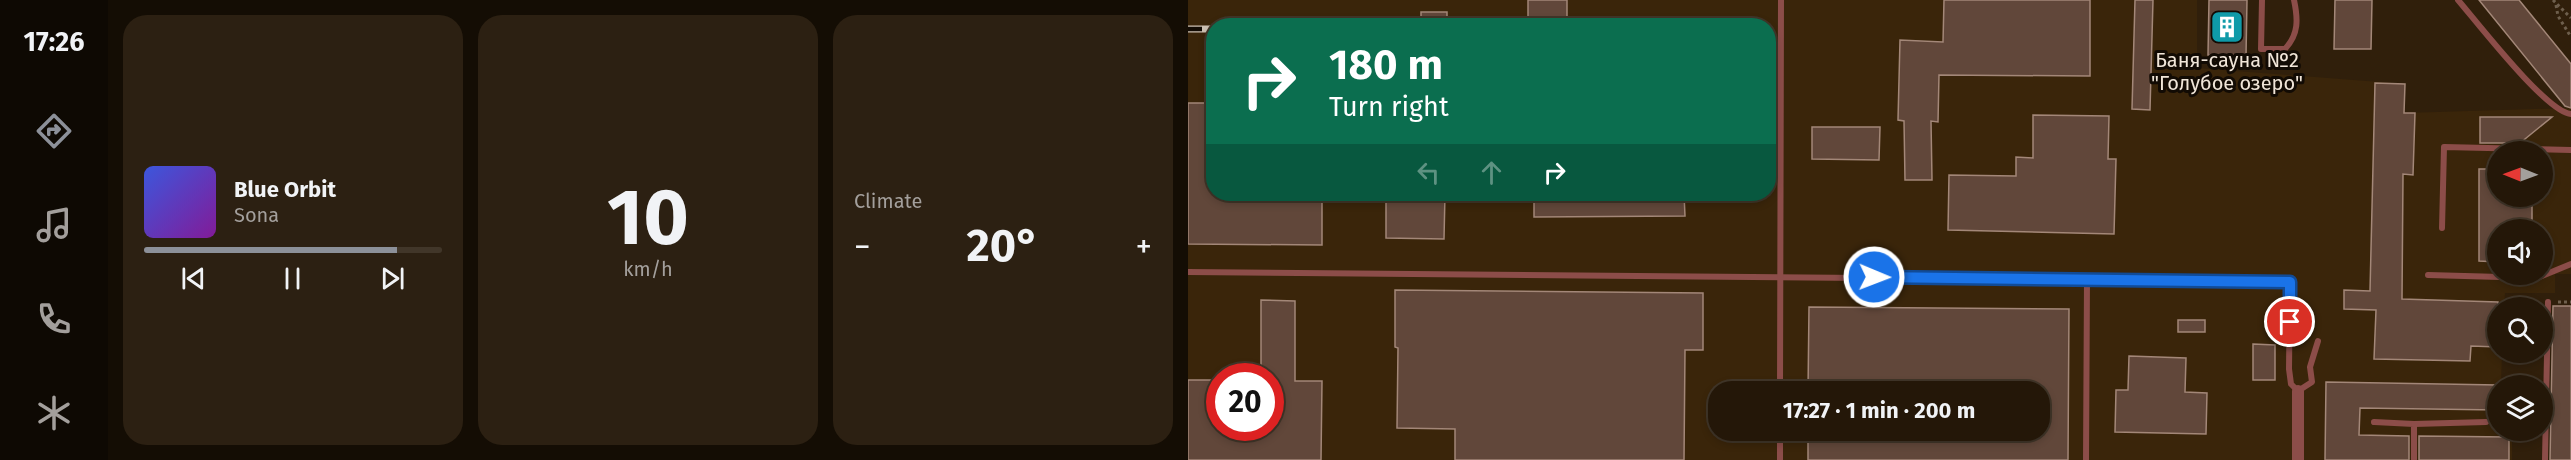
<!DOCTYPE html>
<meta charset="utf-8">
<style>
:root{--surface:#241708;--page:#2c2012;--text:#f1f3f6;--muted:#a39f9c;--line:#413629;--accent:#8c9099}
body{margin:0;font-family:"Fira Sans",sans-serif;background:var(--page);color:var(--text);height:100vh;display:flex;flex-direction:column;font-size:22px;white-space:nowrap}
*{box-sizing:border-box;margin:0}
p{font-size:20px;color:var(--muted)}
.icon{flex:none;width:33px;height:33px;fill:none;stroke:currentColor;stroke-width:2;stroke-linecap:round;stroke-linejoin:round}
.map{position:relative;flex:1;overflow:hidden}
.panel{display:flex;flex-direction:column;gap:15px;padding:15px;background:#140d04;width:1080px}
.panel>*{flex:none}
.top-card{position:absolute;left:18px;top:18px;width:570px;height:183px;border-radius:24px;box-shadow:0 3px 9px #0003,0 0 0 2px var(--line);background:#0b6e4f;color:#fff;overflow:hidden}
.needle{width:39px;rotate:271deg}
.tools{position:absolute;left:1299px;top:141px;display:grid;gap:12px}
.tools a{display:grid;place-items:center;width:66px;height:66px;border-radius:50%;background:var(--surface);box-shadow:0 3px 9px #0003,0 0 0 2px var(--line);font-size:30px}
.speed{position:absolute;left:18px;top:363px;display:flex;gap:12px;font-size:30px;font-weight:700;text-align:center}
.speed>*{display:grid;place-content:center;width:78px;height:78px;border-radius:50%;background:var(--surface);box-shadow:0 3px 9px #0003,0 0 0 2px var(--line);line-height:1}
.speed .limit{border:9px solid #d22;background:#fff;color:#111}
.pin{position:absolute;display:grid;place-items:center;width:51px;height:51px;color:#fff;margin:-26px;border:3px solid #fff;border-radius:50%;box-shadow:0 2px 6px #0007}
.me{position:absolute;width:66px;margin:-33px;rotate:91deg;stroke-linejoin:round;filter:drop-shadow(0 0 4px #0008)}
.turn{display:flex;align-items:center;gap:21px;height:126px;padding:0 24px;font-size:27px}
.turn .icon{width:78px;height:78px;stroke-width:2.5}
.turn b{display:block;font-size:42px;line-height:51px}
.lanes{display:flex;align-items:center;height:57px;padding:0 24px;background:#0003;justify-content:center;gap:30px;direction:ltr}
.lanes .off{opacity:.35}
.big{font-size:45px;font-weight:700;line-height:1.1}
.panel .widget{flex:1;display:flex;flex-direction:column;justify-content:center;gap:9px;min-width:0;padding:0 21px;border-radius:24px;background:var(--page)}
.panel .dial{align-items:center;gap:0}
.dial b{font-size:78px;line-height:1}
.song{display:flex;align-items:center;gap:18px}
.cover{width:72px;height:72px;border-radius:9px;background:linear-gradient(135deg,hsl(230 70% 55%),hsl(290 70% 35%))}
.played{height:6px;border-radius:3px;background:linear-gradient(90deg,var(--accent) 85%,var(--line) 85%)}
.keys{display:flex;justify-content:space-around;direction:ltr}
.heat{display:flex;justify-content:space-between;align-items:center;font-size:33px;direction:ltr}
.panel .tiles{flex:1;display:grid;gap:15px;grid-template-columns:repeat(3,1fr)}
.trip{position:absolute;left:520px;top:381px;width:342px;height:60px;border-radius:24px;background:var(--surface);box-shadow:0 3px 9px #0003,0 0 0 2px var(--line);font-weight:700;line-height:60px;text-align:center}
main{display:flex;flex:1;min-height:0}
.menu{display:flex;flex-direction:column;width:108px;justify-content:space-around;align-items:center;background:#0e0903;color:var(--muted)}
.menu .icon{width:42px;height:42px}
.menu .on{color:var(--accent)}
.menu b{font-size:27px;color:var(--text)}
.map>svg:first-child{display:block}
</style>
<main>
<nav class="menu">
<b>17:26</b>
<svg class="icon on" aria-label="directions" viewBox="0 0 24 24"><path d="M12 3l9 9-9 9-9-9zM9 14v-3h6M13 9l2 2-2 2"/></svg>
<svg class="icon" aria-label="music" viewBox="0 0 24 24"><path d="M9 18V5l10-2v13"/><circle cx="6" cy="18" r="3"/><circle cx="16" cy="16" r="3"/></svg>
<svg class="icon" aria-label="phone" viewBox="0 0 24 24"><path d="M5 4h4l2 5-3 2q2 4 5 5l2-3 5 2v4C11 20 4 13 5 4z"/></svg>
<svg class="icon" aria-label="climate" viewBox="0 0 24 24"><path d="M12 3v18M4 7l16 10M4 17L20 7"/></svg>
</nav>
<section class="panel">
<div class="tiles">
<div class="widget">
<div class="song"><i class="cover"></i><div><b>Blue Orbit</b><p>Sona</p></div></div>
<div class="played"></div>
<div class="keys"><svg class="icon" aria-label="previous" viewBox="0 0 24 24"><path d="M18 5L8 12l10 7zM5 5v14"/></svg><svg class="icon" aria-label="pause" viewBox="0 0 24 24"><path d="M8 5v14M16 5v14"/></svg><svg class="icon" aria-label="next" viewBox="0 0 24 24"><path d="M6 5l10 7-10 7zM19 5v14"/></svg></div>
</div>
<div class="widget dial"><b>10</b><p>km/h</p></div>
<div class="widget"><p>Climate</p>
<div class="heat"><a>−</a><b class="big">20°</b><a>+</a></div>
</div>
</div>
</section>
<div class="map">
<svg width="1383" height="460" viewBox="0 0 1383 460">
<rect width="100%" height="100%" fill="#301f0b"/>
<path fill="#3a250a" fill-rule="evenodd" d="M0,0H1009V68L1217,84V113L1383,108V274H1367V293H1317L1316,307L1310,308V352L1314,353L1313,385L1310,386V430L1323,431L1324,433V460H0ZM26,26H580V194H26ZM1310,152H1354V196H1310ZM1310,230H1354V274H1310ZM32,376H82V428H32ZM531,392H852V430H531Z"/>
<g fill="#61473a" stroke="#a38778" stroke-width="1.5">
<rect x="340" y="0" width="39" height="26"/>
<path d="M756,0H902V76L751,75L750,122L743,121L744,180H717L716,121L710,120L712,40L755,42Z"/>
<path d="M947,0H965L962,110L944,109Z"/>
<path d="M1021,0H1059L1058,56L1020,55Z"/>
<path d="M1147,0H1184L1183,49H1146Z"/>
<path d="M1291,0H1331L1383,64V108L1377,106Z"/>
<rect x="233" y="12" width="26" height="14"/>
<path d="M1187,83L1217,84L1216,113H1227L1225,175L1215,174L1214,299L1310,302V347L1283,346L1282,361L1186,359L1188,310L1156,309V290L1182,291Z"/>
<path d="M0,103H26V194H134V245L0,244Z"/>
<path d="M845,115L921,116L920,159H928L926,234L760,230L761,175L828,176V157L845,158Z"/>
<path d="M1292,117H1364L1332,143H1292Z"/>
<path d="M624,127H692L691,160L624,159Z"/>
<path d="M1291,169H1310V196H1344V230H1310V262L1291,261Z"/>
<path d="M198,194H257L256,239L198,238Z"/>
<path d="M346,194H496L497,216L346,217Z"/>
<path d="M207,290L515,293V350H497L496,460H267V429L209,428L210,348L207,347Z"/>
<path d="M73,300L107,301V381H134L133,460H0V380H32V428H82V376H73Z"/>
<path d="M1365,306H1383V460H1362Z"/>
<path d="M621,307L881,309L880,460H620V430H852V392H620Z"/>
<rect x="990" y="320" width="27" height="12"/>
<path d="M1065,344L1087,345V380H1065Z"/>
<path d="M941,356L998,358L997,392L1019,393L1018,434L927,432L928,390H940Z"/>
<path d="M1138,382L1310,385V410L1172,408L1171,435L1221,436V460H1137Z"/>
<path d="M1231,436L1321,437V460H1231Z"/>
</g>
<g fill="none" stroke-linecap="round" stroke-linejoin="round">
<g stroke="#6e5f4d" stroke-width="3" stroke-dasharray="3 3" stroke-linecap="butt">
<path d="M1365,0L1383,18"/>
<path d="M1368,5L1370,16L1383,37"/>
<path d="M1370,302H1383"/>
</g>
<g stroke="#8c4d49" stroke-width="6">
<path d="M1074,0L1073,49H1097C1111,34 1110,19 1106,0"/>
<path d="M1270,0C1289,22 1359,113 1383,114"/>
<path d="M1254,228L1256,147L1383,150"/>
<path d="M0,272L899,280"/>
<path d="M1240,275L1349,278L1383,264"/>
<path d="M592,392L593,0"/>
<path d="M1186,422L1226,424V460"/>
<path d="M1226,424L1298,422"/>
<path d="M592,430V460"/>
<path d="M898,460L899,280L1102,282L1101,369L1103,384L1110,391L1124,382L1122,367L1130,341"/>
<path d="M1357,460L1360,302"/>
</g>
<path stroke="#8c4d49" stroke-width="12" d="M1110,460V391"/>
<defs>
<path id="rail" d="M0,29H26"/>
</defs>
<use href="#rail" stroke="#cdc1b3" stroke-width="7"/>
<use href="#rail" stroke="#120b04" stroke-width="4.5" stroke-dasharray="14" stroke-linecap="butt"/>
</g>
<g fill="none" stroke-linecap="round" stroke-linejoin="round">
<defs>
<path id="route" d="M686,277L1102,282V322"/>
</defs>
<use href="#route" stroke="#114b97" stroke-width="15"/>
<use href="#route" stroke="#1a73e8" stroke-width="10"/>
</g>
<defs>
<symbol id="building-square" viewBox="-11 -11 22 22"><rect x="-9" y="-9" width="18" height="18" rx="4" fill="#0f9aa8" stroke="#120b04"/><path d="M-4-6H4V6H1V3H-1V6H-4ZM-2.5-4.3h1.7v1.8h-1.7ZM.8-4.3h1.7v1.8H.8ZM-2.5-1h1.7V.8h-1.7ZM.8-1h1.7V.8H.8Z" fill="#fff"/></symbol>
</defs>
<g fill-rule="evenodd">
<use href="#building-square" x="1020" y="8" width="38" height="38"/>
</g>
<g text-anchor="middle" stroke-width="6" stroke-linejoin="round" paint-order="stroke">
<g font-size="20" fill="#f0e5d8" stroke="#120b04">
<text x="1039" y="67">Баня-сауна №2<tspan x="1039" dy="23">"Голубое озеро"</tspan></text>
</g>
</g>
</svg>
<div class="tools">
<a><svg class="needle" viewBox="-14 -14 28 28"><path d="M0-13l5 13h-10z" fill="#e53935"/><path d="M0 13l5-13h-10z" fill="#a39f9c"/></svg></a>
<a><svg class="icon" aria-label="sound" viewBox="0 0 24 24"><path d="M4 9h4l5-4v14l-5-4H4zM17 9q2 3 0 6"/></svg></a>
<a><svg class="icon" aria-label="search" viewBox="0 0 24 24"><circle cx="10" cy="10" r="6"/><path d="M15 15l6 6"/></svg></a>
<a><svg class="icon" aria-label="layers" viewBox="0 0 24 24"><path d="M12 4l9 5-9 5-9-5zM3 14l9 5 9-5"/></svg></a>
</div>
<div class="speed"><div class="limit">20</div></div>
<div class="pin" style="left:1102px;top:322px;background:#d93025"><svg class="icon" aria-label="arrive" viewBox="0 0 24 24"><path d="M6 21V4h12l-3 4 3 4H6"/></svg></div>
<svg class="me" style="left:686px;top:277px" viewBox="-20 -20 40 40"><circle r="17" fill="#1a73e8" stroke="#fff" stroke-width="3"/><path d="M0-11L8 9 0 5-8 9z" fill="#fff"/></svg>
<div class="trip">17:27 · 1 min · 200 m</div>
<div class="top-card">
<div class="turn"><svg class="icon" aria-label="right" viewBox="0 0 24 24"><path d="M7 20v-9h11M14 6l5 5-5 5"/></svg><div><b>180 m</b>Turn right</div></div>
<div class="lanes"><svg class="icon off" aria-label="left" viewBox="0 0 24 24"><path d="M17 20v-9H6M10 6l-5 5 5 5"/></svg><svg class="icon off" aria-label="ahead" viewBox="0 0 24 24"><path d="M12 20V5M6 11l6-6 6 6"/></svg><svg class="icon" aria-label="right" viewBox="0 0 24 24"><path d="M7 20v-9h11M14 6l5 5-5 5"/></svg></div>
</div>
</div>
</main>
